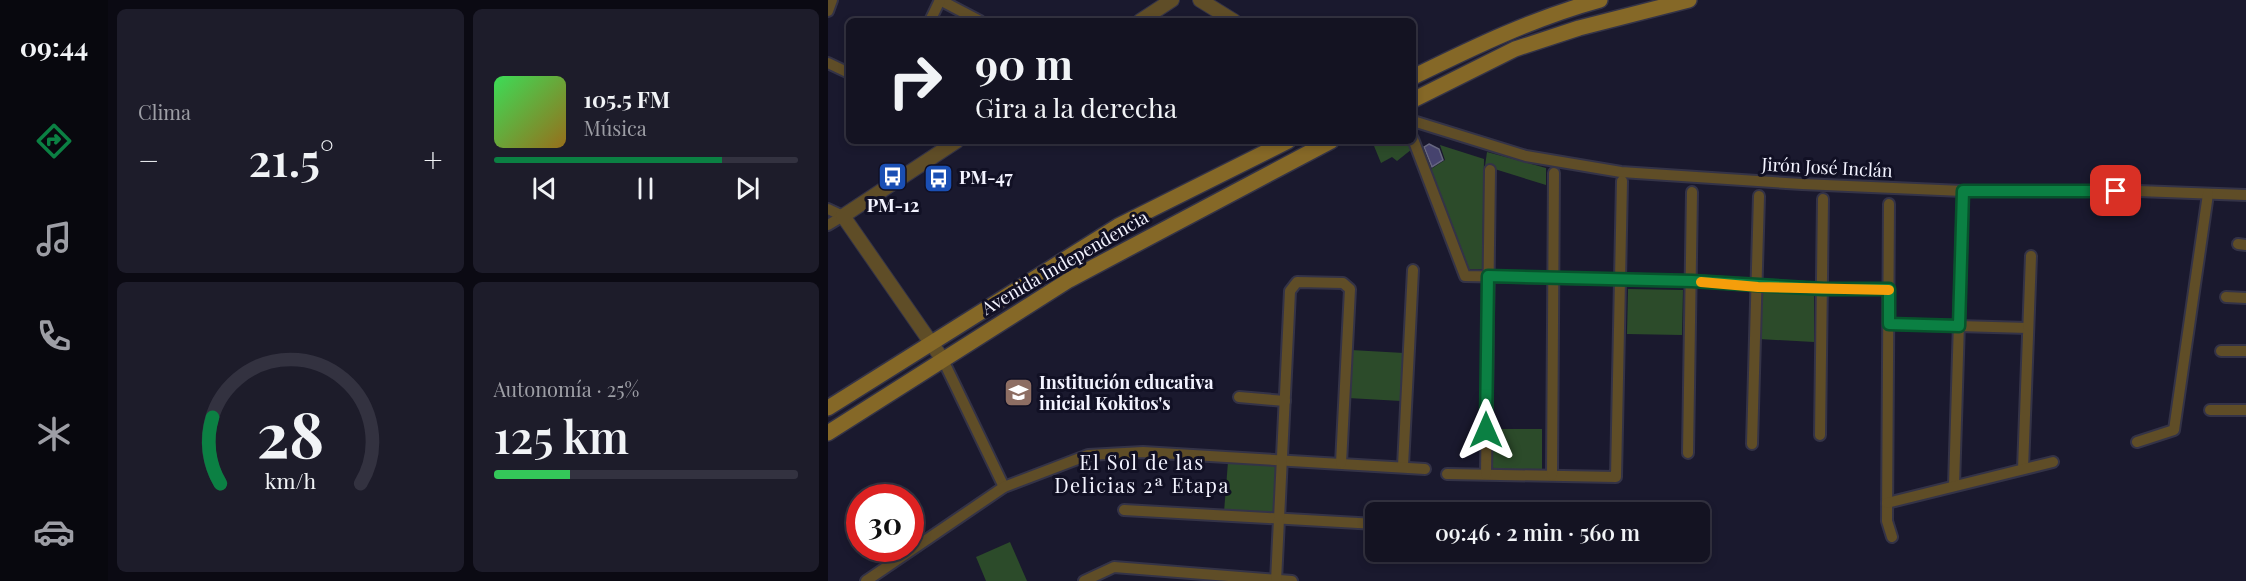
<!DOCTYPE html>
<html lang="es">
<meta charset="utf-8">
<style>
:root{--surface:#141322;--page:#1d1c2a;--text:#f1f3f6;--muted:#9d9ea5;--line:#333240;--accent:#0b8043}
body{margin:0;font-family:"Playfair Display",serif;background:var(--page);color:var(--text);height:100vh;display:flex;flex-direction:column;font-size:22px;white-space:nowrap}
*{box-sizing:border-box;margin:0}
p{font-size:20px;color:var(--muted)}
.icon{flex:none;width:33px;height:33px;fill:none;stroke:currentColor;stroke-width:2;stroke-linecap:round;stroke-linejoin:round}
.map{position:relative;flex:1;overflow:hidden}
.details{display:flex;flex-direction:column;gap:9px;padding:9px;background:#0b0a13;width:720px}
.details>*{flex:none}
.hud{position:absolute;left:18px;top:18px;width:570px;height:126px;border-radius:9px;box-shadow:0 3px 9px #0003,0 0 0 2px var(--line);background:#141322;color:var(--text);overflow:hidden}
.speed{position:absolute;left:18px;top:484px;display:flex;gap:12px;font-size:30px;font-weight:700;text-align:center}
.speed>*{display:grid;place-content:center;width:78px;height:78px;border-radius:50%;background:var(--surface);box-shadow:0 3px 9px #0003,0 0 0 2px var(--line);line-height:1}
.speed .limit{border:9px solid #d22;background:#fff;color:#111}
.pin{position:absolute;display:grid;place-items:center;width:51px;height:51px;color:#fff;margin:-26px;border-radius:12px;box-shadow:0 3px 9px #0006}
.me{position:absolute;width:66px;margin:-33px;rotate:0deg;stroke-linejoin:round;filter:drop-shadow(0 0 4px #0008)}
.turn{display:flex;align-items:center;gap:21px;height:126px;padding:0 30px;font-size:27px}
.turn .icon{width:78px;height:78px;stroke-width:2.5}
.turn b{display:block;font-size:42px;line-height:51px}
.big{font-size:45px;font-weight:600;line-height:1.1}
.details .card{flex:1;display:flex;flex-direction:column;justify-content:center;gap:9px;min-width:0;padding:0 21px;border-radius:9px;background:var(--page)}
.details .dial{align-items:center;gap:0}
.dial svg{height:156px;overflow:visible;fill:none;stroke:var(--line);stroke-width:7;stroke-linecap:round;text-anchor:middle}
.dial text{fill:var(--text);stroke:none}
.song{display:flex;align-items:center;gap:18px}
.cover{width:72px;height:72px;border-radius:9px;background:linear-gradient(135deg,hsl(130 70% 55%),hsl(40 70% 35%))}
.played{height:6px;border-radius:3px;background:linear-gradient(90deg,var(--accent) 75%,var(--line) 75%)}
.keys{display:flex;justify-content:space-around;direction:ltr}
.heat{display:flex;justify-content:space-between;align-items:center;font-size:33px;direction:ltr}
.charge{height:9px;border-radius:4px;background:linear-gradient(90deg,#34c759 25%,var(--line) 0)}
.details .tiles{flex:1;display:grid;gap:9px;grid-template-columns:repeat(2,1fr)}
.trip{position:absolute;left:537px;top:502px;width:345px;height:60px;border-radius:9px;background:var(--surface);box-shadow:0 3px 9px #0003,0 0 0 2px var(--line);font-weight:600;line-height:60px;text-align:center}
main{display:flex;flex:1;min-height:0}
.tab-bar{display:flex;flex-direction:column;width:108px;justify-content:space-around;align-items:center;background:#08080e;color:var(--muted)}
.tab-bar .icon{width:42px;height:42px}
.tab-bar .current{color:var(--accent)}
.tab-bar b{font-size:27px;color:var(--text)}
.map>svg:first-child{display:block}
</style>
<main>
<nav class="tab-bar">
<b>09:44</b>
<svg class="icon current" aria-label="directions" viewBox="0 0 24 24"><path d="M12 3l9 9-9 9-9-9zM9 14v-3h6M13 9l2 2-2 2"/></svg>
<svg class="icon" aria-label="music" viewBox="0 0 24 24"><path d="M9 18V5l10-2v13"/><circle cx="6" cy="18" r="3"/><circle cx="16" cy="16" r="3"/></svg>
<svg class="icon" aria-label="phone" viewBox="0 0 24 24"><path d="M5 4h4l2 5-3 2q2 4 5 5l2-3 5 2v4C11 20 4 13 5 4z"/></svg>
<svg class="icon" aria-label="climate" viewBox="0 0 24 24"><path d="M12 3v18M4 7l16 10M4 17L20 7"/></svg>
<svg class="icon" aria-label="car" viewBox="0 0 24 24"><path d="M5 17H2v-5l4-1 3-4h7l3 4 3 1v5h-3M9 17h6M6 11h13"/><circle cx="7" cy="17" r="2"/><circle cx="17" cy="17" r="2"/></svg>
</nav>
<section class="details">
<div class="tiles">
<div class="card"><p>Clima</p>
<div class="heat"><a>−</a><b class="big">21.5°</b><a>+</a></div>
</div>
<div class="card">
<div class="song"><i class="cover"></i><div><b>105.5 FM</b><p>Música</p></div></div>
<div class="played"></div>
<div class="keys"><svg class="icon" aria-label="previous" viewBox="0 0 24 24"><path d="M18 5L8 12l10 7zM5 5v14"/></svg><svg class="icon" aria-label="pause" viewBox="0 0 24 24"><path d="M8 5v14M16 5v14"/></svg><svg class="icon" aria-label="next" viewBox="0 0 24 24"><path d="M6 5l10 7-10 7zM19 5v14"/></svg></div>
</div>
<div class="card dial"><svg viewBox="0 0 100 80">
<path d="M14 69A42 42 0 1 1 86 69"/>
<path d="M14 69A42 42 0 0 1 10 35" stroke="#0b8043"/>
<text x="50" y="56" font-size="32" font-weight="700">28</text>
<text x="50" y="72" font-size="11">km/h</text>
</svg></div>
<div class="card"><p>Autonomía · 25%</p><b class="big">125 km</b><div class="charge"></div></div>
</div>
</section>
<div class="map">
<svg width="1418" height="581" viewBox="0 0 1418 581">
<rect width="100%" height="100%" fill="#1a192e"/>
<g fill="#2c4b2a">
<path d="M544,141H581L584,149L569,161L564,157L553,163Z"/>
<path d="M612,145L656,159L654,269H641L603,169L617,160Z"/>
<path d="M659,152L718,168V185L657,166Z"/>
<path d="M800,289L855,290L854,335L799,334Z"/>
<path d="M933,292L986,295V342L931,339Z"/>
<path d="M523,350L576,353L573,401L520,398Z"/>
<path d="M663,429H714V471H661Z"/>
<path d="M400,462L450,465L446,516L396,512Z"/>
<path d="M182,542L199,581H158L148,557Z"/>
</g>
<path fill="#46436e" stroke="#676780" stroke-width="1.5" d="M601,144L611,149L615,160L604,167L596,147Z"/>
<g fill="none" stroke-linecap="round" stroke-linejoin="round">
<defs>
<g id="minor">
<path d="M112,0L152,21"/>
<path d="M0,11L4,0"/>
<path d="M102,21L112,0"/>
<path d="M0,63L21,73"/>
<path d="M585,121L698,156L793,172L974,184L1135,191H1310L1418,195"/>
<path d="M585,139L637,276L864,281L995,289H1061"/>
<path d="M1061,204L1059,521L1064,537"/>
<path d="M0,209L15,216"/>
<path d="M0,225L15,216"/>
<path d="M1410,244L1418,245"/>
<path d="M1398,297L1418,298"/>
<path d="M1061,324L1200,328"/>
<path d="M1393,351H1418"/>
<path d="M115,360L176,487"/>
<path d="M411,397L457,401"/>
<path d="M1382,410H1418"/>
<path d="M992,435L995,199"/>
<path d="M1309,442L1346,430L1380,194"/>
<path d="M924,444L931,196"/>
<path d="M860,453L864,192"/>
<path d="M575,466L585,270"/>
<path d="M1195,469L1203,256"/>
<path d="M619,474L788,477L794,181"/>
<path d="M658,474L662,170"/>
<path d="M724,475L726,173"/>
<path d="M1126,486L1135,191"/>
<path d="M1059,503L1225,462"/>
<path d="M296,510L548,524"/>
<path d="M38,581L176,487L260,455L315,452L597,469"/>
<path d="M256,581L286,567L464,581"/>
<path d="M448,581L462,291L469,282L515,283L522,289L513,463"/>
</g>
<g id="tertiary">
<path d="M372,0L406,21"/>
<path d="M312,21L344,0"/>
<path d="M115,360L15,216L129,141"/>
</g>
<g id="secondary">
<path d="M585,77C646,47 706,18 772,0"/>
<path d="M585,100L687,49L751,28L861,0"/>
<path d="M0,408L290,226L460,141"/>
<path d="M0,433L241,280L503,141"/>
</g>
</defs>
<use href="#minor" stroke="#343347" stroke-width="14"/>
<use href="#tertiary" stroke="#343347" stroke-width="16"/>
<use href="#secondary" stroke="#343347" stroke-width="18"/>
<use href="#minor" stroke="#5f4d27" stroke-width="10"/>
<use href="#tertiary" stroke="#5f4d27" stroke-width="14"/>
<use href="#secondary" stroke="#856827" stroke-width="15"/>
</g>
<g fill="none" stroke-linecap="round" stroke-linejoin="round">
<defs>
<path id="route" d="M658,430L660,276L864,281L995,289H1061V324L1131,326L1135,191H1288"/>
</defs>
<use href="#route" stroke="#07532c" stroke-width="15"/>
<use href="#route" stroke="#0b8043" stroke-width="10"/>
<path stroke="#f59e0b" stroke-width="10" d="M873,282L930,287L1061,290"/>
</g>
<defs>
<symbol id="bus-square" viewBox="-11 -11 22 22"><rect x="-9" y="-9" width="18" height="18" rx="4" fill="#1a4fb4" stroke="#111024"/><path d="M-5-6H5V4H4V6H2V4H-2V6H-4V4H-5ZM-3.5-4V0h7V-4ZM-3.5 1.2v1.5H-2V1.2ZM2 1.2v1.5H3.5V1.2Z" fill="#fff"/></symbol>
<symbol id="school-square" viewBox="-11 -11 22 22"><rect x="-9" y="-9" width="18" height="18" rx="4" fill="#8d6e63" stroke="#111024"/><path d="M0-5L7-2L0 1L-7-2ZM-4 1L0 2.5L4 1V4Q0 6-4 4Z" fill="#fff"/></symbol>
</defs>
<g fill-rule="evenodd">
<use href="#bus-square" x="48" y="160" width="33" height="33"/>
<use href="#bus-square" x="94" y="162" width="33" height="33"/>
<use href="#school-square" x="174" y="376" width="33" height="33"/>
</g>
<g text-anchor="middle" stroke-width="6" stroke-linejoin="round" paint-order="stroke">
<g font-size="18" fill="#f3f3ff" stroke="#111024">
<text transform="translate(999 168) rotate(3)" y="6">Jirón José Inclán</text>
<text transform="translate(237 263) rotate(-30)" y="6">Avenida Independencia</text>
</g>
<g font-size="18" font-weight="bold" fill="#f3f3ff" stroke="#111024" text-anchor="start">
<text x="131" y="184">PM-47</text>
<text x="65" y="212" text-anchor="middle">PM-12</text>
<text x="211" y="389">Institución educativa<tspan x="211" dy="21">inicial Kokitos's</tspan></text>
</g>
<g font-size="20" letter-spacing="1.5" fill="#f3f3ff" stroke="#111024">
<text x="314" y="470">El Sol de las<tspan x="314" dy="23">Delicias 2ª Etapa</tspan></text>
</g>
</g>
</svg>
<div class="speed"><div class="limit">30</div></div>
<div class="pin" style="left:1288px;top:191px;background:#d93025"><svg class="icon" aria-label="arrive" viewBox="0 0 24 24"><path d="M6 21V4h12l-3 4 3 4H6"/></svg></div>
<svg class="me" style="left:658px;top:430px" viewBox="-20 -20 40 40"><path d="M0-17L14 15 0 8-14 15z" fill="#0b8043" stroke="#fff" stroke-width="4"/></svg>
<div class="trip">09:46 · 2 min · 560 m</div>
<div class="hud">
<div class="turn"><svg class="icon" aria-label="right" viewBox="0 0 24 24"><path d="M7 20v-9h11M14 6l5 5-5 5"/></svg><div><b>90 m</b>Gira a la derecha</div></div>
</div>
</div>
</main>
